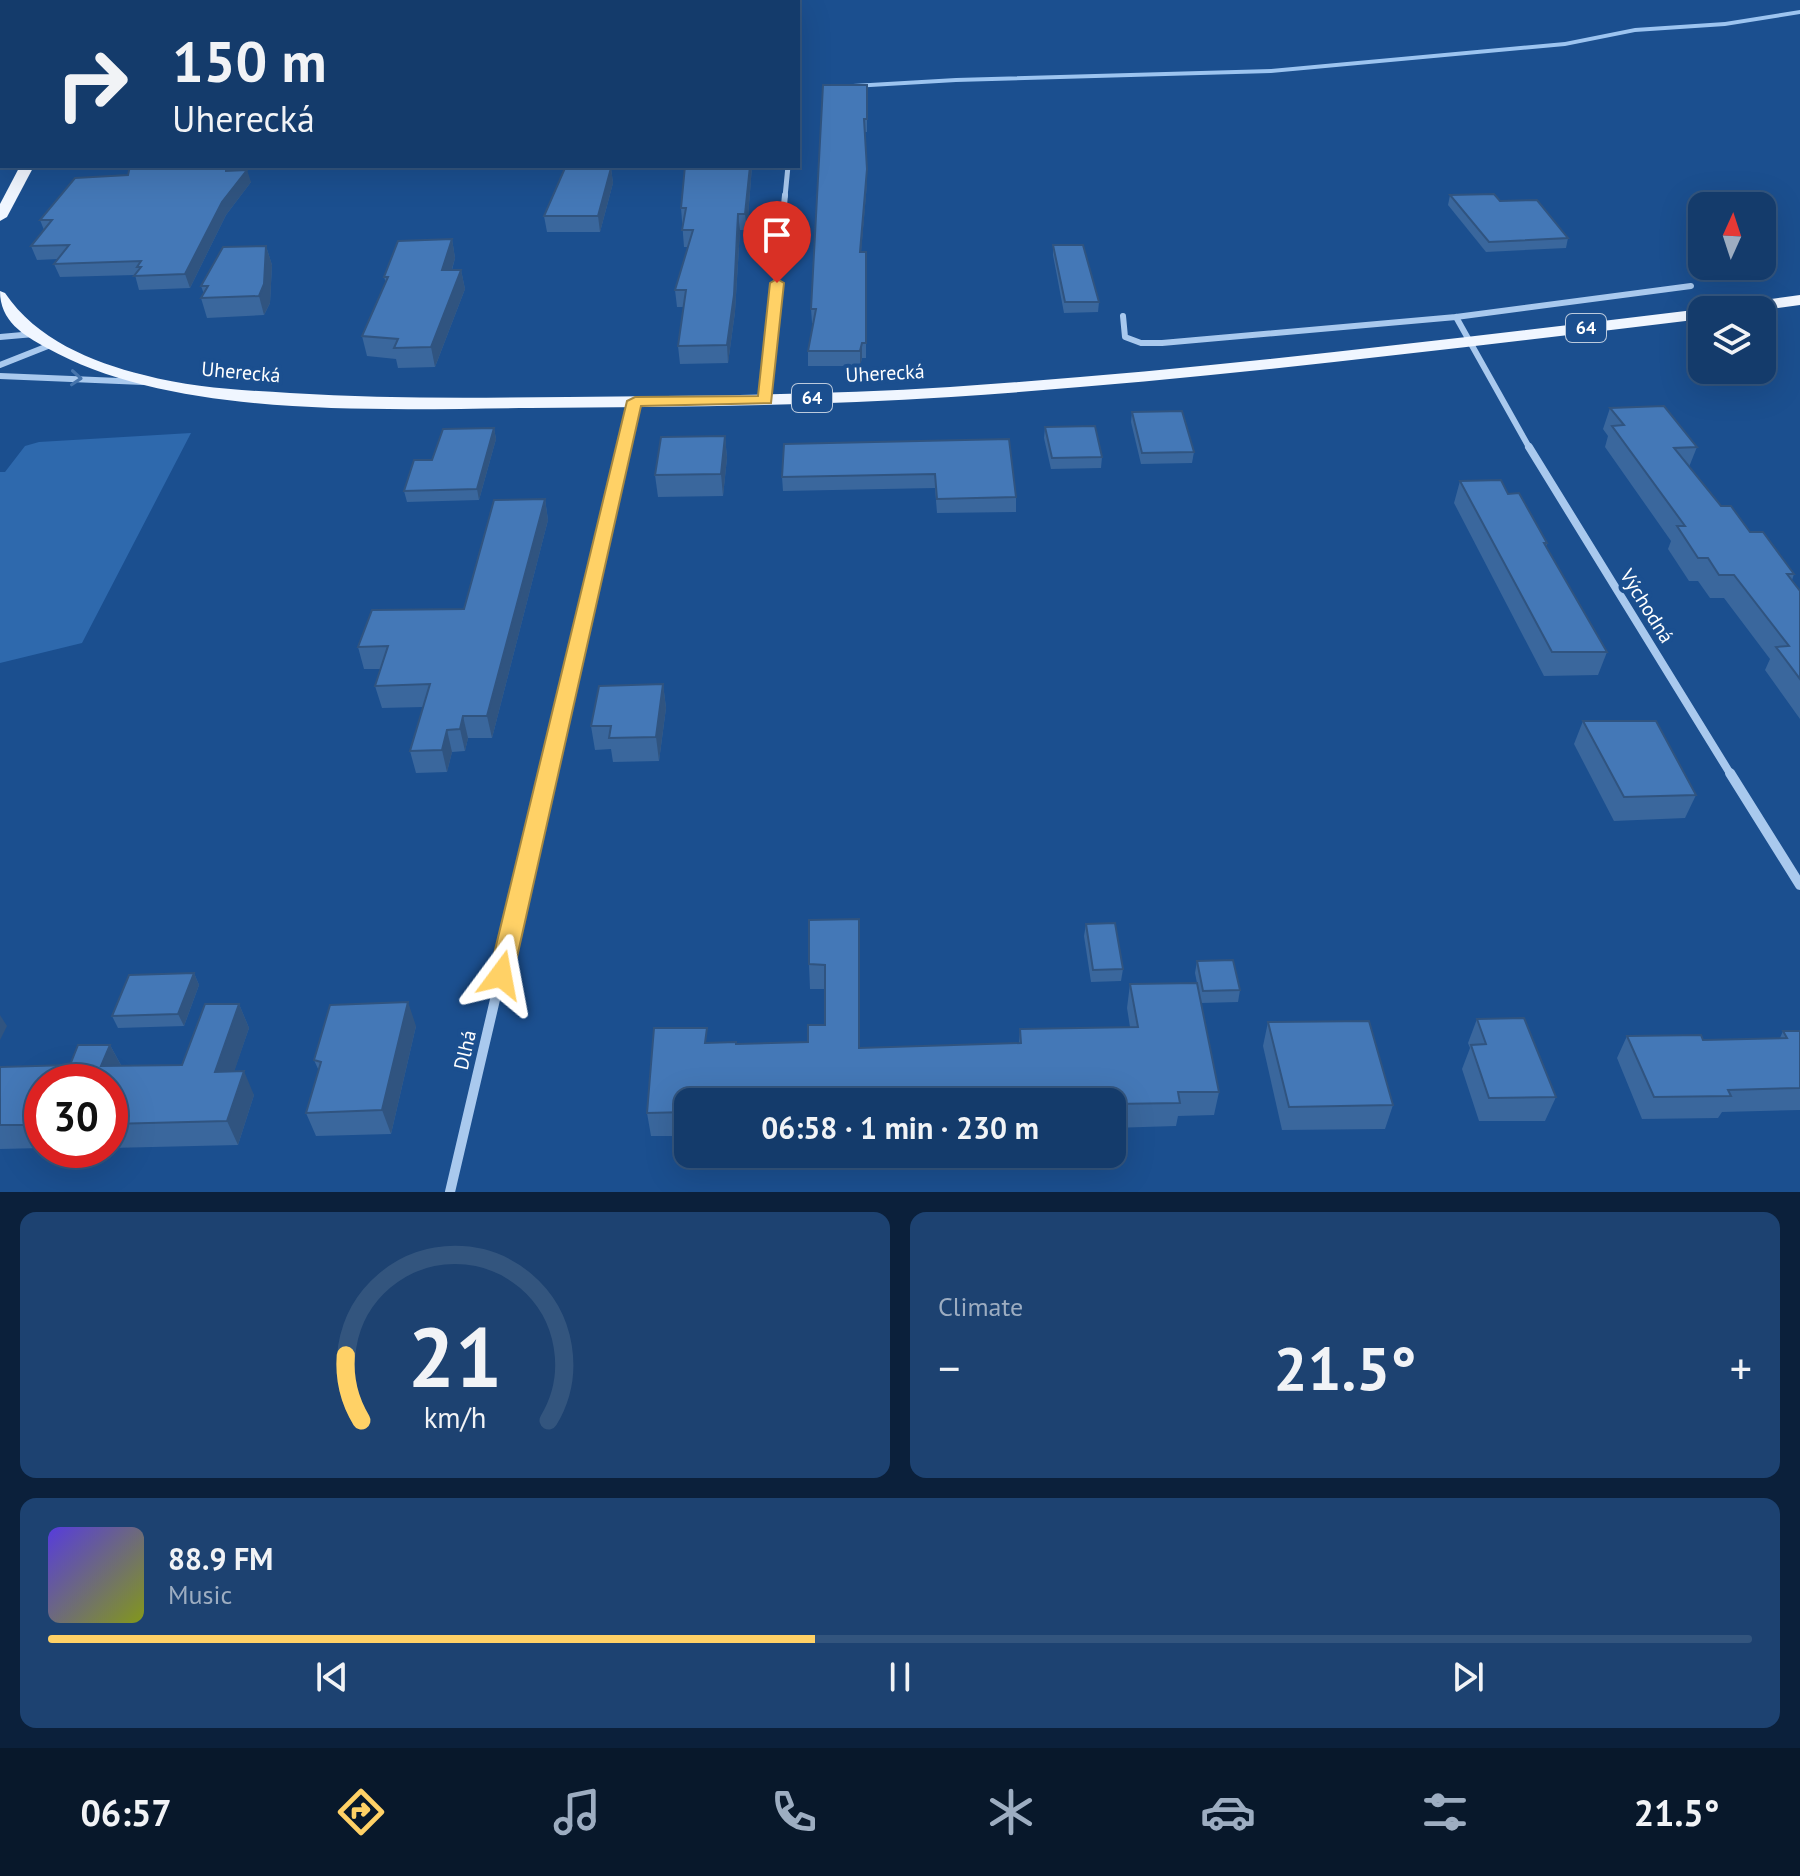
<!DOCTYPE html>
<meta charset="utf-8">
<style>
:root{--surface:#143b6b;--page:#1d4271;--text:#f1f3f6;--muted:#9dadc1;--line:#33557e;--accent:#ffd166}
body{margin:0;font-family:"PT Sans",sans-serif;background:var(--page);color:var(--text);height:100vh;display:flex;flex-direction:column;font-size:30px;white-space:nowrap}
*{box-sizing:border-box;margin:0}
p{font-size:26px;color:var(--muted)}
.icon{flex:none;width:44px;height:44px;fill:none;stroke:currentColor;stroke-width:2;stroke-linecap:round;stroke-linejoin:round}
.map{position:relative;height:1192px;overflow:hidden}
.side{display:flex;flex-direction:column;gap:20px;padding:20px;background:#0b203b;flex:1}
.side>*{flex:none}
.top-card{position:absolute;left:0px;top:0px;width:800px;height:168px;box-shadow:0 8px 32px #0002,0 0 0 2px var(--line);background:#143b6b;color:var(--text);overflow:hidden}
.needle{width:52px;rotate:3deg}
.buttons{position:absolute;left:1688px;top:192px;display:grid;gap:16px}
.buttons a{display:grid;place-items:center;width:88px;height:88px;border-radius:16px;background:var(--surface);box-shadow:0 8px 32px #0002,0 0 0 2px var(--line);font-size:40px}
.speed{position:absolute;left:24px;top:1064px;display:flex;gap:16px;font-size:40px;font-weight:700;text-align:center}
.speed>*{display:grid;place-content:center;width:104px;height:104px;border-radius:50%;background:var(--surface);box-shadow:0 8px 32px #0002,0 0 0 2px var(--line);line-height:1}
.speed .limit{border:12px solid #d22;background:#fff;color:#111}
.pin{position:absolute;display:grid;place-items:center;width:68px;height:68px;color:#fff;margin:-82px -34px;border-radius:50% 50% 50% 0;rotate:-45deg;box-shadow:0 0 8px #0007}
.pin .icon{rotate:45deg}
.me{position:absolute;width:88px;margin:-44px;rotate:13deg;stroke-linejoin:round;filter:drop-shadow(0 0 6px #0008)}
.turn{display:flex;align-items:center;gap:28px;height:168px;padding:0 40px;font-size:36px}
.turn .icon{width:104px;height:104px;stroke-width:2.5}
.turn b{display:block;font-size:56px;line-height:68px}
.big{font-size:60px;font-weight:800;line-height:1.1}
.side .widget{flex:1;display:flex;flex-direction:column;justify-content:center;gap:12px;min-width:0;padding:0 28px;border-radius:16px;background:var(--page)}
.side .dial{align-items:center;gap:0}
.dial svg{height:208px;overflow:visible;fill:none;stroke:var(--line);stroke-width:7;stroke-linecap:round;text-anchor:middle}
.dial text{fill:var(--text);stroke:none}
.song{display:flex;align-items:center;gap:24px}
.cover{width:96px;height:96px;border-radius:12px;background:linear-gradient(135deg,hsl(250 70% 55%),hsl(70 70% 35%))}
.played{height:8px;border-radius:4px;background:linear-gradient(90deg,var(--accent) 45%,var(--line) 45%)}
.keys{display:flex;justify-content:space-around;direction:ltr}
.heat{display:flex;justify-content:space-between;align-items:center;font-size:44px;direction:ltr}
.side .tiles{flex:1;display:grid;gap:20px;grid-template-columns:1fr 1fr}
.widget:last-child{grid-column:span 2}
.trip{position:absolute;left:674px;top:1088px;width:452px;height:80px;border-radius:16px;background:var(--surface);box-shadow:0 8px 32px #0002,0 0 0 2px var(--line);font-weight:800;line-height:80px;text-align:center}
.menu{display:flex;height:128px;justify-content:space-around;align-items:center;background:#08182b;color:var(--muted)}
.menu .icon{width:56px;height:56px}
.menu .selected{color:var(--accent)}
.menu b{font-size:36px;color:var(--text)}
.map>svg:first-child{display:block}
</style>
<div class="map">
<svg width="1800" height="1192" viewBox="0 0 1800 1192">
<rect width="100%" height="100%" fill="#1b4f8f"/>
<path fill="#2e69ad" d="M191,433L82,643L0,663V472H5L25,446L39,442Z"/>
<g fill="none" stroke-linecap="round" stroke-linejoin="round">
<g fill="#9cc4f0" fill-rule="evenodd">
<rect x="553" y="0" width="6" height="2"/>
<path d="M1800,10V14L1725,26L1635,32L1565,46L1271,73L956,82L853,88L850,86L853,84L956,78L1271,69L1565,42L1635,28L1725,22Z"/>
</g>
<path stroke="#a9c9ee" stroke-width="5" d="M785,197L788,166"/>
<g stroke="#a9c9ee" stroke-width="6">
<path d="M1123,316L1125,337L1141,343H1162L1456,317L1691,286"/>
<path d="M1456,317L1530,449"/>
<path d="M0,337L34,334"/>
<path d="M0,365L53,344"/>
<path d="M0,376L143,382"/>
<path d="M765,400L785,195"/>
<path d="M624,449L635,401"/>
</g>
<g stroke="#a9c9ee" stroke-width="8">
<path d="M1529,447L1731,775"/>
<path d="M548,775L624,447"/>
</g>
<g stroke="#a9c9ee" stroke-width="10">
<path d="M1730,773L1800,885"/>
<path d="M450,1192L548,773"/>
</g>
<g fill="#f0f6ff" fill-rule="evenodd">
<path d="M20,166H34L7,217L0,221V204Z"/>
<path d="M0,291L5,293C36,339 91,362 144,375C192,388 241,390 290,393C383,399 475,398 568,397C695,396 823,395 950,387C1202,370 1452,339 1702,309L1705,310H1702V319C1452,349 1202,380 951,397C811,406 670,407 530,408C385,409 175,420 47,348C23,335 0,321 0,291Z"/>
<path d="M1800,295V305L1762,310H1721L1729,305Z"/>
</g>
</g>
<g fill="#3a679d">
<path d="M867,85V132H865L867,183L861,252H866V358H862L860,366H808V351L813,323H812L811,309Z"/>
<path d="M231,166V170L251,182L226,215L190,288L139,290L135,275L60,277L54,264L58,259L37,260L31,246L44,230L40,220L128,175Z"/>
<path d="M685,166H752L747,230H740L735,312L728,363L680,364L678,346L684,307H677L675,290L688,247H684L681,208Z"/>
<path d="M611,168L613,183L600,232H547L544,216Z"/>
<path d="M1450,195L1500,201L1568,238L1566,248L1486,252L1448,205Z"/>
<path d="M452,239L455,258L452,270H461L465,289L435,367L398,368L396,359L367,356L362,336L386,283L384,277Z"/>
<path d="M1053,245L1099,302L1098,312L1064,313L1053,255Z"/>
<path d="M266,246L272,265L270,303L264,315L207,318L201,298L204,294L201,286Z"/>
<path d="M1610,408L1697,447L1689,467L1721,506L1750,532L1794,574L1792,580L1800,591V719L1765,670L1770,659L1724,598H1710L1698,581H1689L1668,549L1671,541L1605,447L1608,436L1603,429Z"/>
<path d="M1132,412L1194,452L1192,463L1141,464L1131,422Z"/>
<path d="M1045,427L1102,457L1101,468L1051,469L1044,438Z"/>
<path d="M494,428L496,439L479,500L407,502L404,491Z"/>
<path d="M725,436L727,458L723,496L658,497L655,475Z"/>
<path d="M1009,439L1016,497V512L937,513L935,488L783,491L782,477Z"/>
<path d="M1460,481L1508,494L1547,543L1546,547L1607,652L1598,675L1544,676L1454,503Z"/>
<path d="M545,499L548,520L492,738H468L465,751L452,752L447,772L416,773L410,751L423,707L382,708L375,686L381,669H364L358,647L464,609Z"/>
<path d="M663,684L666,708L659,761L613,762L611,749L595,750L591,726Z"/>
<path d="M1583,721L1696,795L1685,818L1614,821L1574,744Z"/>
<path d="M1086,924L1123,969L1121,981L1091,982L1084,936Z"/>
<path d="M859,943V1048L1019,1043L1020,1029L1130,1027L1127,1008L1130,984L1197,983L1195,973L1197,961L1240,990L1238,1002L1201,1003L1219,1092L1214,1115L1178,1116L1176,1126L1112,1128V1102H688V1136H651L647,1113L709,1043L736,1044L808,1042L825,1025V989H810L809,964Z"/>
<path d="M194,973L199,985L184,1026L118,1028L112,1016Z"/>
<path d="M239,1004L249,1028L234,1071L254,1095L238,1145L110,1148V1082H42V1148L0,1149V1067L70,1065L110,1045L121,1065H182Z"/>
<path d="M1477,1019L1556,1097L1545,1121H1479L1462,1069L1470,1048L1468,1043Z"/>
<path d="M1268,1022L1393,1105L1385,1129L1282,1130L1263,1046Z"/>
<path d="M416,1026L391,1134L316,1136L306,1113L319,1071L314,1060Z"/>
<path d="M1783,1031H1800V1110L1722,1112L1718,1118L1642,1119L1617,1058L1627,1036L1703,1040L1780,1038Z"/>
<path d="M57,1150H89L84,1162L58,1152Z"/>
</g>
<g fill="#305480">
<path d="M88,0H100L98,2H86Z"/>
<path d="M2,109V130L0,132V111Z"/>
<path d="M750,166H752L747,230L745,214Z"/>
<path d="M611,168L613,183L600,232L598,216Z"/>
<path d="M867,169V183L860,266V252Z"/>
<path d="M247,170L251,182L226,215L190,288L185,274L222,202Z"/>
<path d="M738,214L740,230L735,312L728,363L727,345Z"/>
<path d="M452,239L455,258L446,290L442,270Z"/>
<path d="M266,246L272,265L270,303L264,315L259,296Z"/>
<path d="M461,270L465,289L435,367L431,347Z"/>
<path d="M862,343V358L860,366V351Z"/>
<path d="M494,428L496,439L479,500L477,489Z"/>
<path d="M725,436L727,458L723,496L721,474Z"/>
<path d="M545,499L548,520L492,738L487,716Z"/>
<path d="M663,684L666,708L659,761L656,737Z"/>
<path d="M463,716L468,738L465,751L460,729Z"/>
<path d="M447,730L452,752L447,772L442,750Z"/>
<path d="M194,973L199,985L184,1026L178,1014Z"/>
<path d="M408,1002L416,1026L391,1134L382,1110Z"/>
<path d="M239,1004L249,1028L226,1096L215,1072Z"/>
<path d="M0,1015L7,1026L0,1040Z"/>
<path d="M110,1045L123,1069L101,1066Z"/>
<path d="M244,1071L254,1095L238,1145L227,1121Z"/>
<path d="M76,1150H89L84,1162Z"/>
</g>
<g fill="#4478b7" stroke="#305480" stroke-width="2">
<path d="M0,0H88L86,2H2V109L0,111Z"/>
<path d="M172,0H512V2H171Z"/>
<path d="M823,85H867V119H864L867,169L860,252H866V343H862L860,351H808L816,309H811Z"/>
<path d="M130,166H226V171L247,170L222,202L185,274L134,276L141,267H137L141,261L54,264L69,245L31,246L52,220H40L75,178L128,175Z"/>
<path d="M685,166H750L745,214H738L734,295L727,345L678,346L686,290H675L693,230H682L686,208H681Z"/>
<path d="M565,168H611L598,216H544Z"/>
<path d="M1494,194L1500,201L1537,200L1568,238L1489,242L1450,195Z"/>
<path d="M452,239L442,270H461L431,347L394,348L398,339L362,336L388,277H384L398,241Z"/>
<path d="M1053,245H1083L1099,302H1065Z"/>
<path d="M266,246L264,284L259,296L201,298L208,286H201L223,247Z"/>
<path d="M1664,406L1697,447L1674,448L1721,506H1731L1750,532H1763L1794,574H1787L1800,591V679L1776,647L1789,646L1734,575H1719L1708,558H1698L1677,526H1685L1612,426L1624,425L1610,408Z"/>
<path d="M1182,411L1194,452L1142,453L1132,412Z"/>
<path d="M1095,426L1102,457L1052,458L1045,427Z"/>
<path d="M494,428L477,489L404,491L414,460H432L443,429Z"/>
<path d="M725,436L721,474L655,475L661,437Z"/>
<path d="M1009,439L1016,497L937,499L935,474L782,477L784,444Z"/>
<path d="M1501,480L1508,494L1519,493L1547,543H1544L1607,652H1552L1460,481Z"/>
<path d="M545,499L487,716H463L460,729L447,730L442,750L410,751L430,684L375,686L388,646L358,647L372,610L464,609L494,500Z"/>
<path d="M663,684L656,737L609,738L611,726H591L599,686Z"/>
<path d="M1583,721H1656L1696,795L1624,797Z"/>
<path d="M859,919V1048L1021,1043L1020,1029L1138,1027L1130,984L1197,983L1219,1092H1178L1180,1103L1112,1104V1102H688V1112L647,1113L654,1028H707L705,1043L736,1042V1044L808,1042V1025H825V965L809,964V920Z"/>
<path d="M1115,923L1123,969L1093,970L1086,924Z"/>
<path d="M1233,960L1240,990L1203,991L1197,961Z"/>
<path d="M194,973L178,1014L112,1016L129,975Z"/>
<path d="M408,1002L382,1110L306,1113L321,1062L314,1060L330,1005Z"/>
<path d="M205,1004H239L215,1072L244,1071L227,1121L110,1124V1082H42V1125H0V1067L70,1065L78,1045H110L101,1066L182,1065Z"/>
<path d="M1524,1018L1556,1097L1489,1098L1471,1045L1486,1044L1477,1019Z"/>
<path d="M1369,1021L1393,1105L1289,1107L1268,1022Z"/>
<path d="M1783,1031H1800V1088L1728,1090L1731,1096L1654,1097L1627,1036L1701,1035L1703,1040L1787,1038Z"/>
</g>
<defs><path id="oneway-chevron" d="M-2-3.5L2.5 0L-2 3.5" fill="none" stroke-width="1.6" stroke-linecap="round" stroke-linejoin="round" transform="scale(2)"/></defs>
<use stroke="#4674ac" href="#oneway-chevron" transform="translate(76 378) rotate(4)"/>
<path fill="#ffd166" stroke="#a68842" stroke-width="2" d="M777,279L784,283L771,403L641,406L513,975L509,982L501,985L492,982L489,975L627,401L635,397L758,396L770,283Z"/>
<g text-anchor="middle" stroke-width="8" stroke-linejoin="round" paint-order="stroke">
<g fill="#1b4f8f" stroke="#bbcadd" stroke-width="2">
<rect x="1566" y="314" width="40" height="28" rx="6"/>
<rect x="792" y="384" width="40" height="28" rx="6"/>
</g>
<g font-size="18" font-weight="bold" fill="#fff">
<text x="1586" y="334">64</text>
<text x="812" y="404">64</text>
</g>
<g font-size="20" fill="#fff" stroke="#1b4f8f">
<text transform="translate(241 372) rotate(5)" y="7">Uherecká</text>
<text transform="translate(885 373) rotate(-3)" y="7">Uherecká</text>
<text transform="translate(1647 606) rotate(58)" y="7">Východná</text>
<text transform="translate(465 1050) rotate(-77)" y="7">Dlhá</text>
</g>
</g>
</svg>
<div class="buttons">
<a><svg class="needle" viewBox="-14 -14 28 28"><path d="M0-13l5 13h-10z" fill="#e53935"/><path d="M0 13l5-13h-10z" fill="#9dadc1"/></svg></a>
<a><svg class="icon" aria-label="layers" viewBox="0 0 24 24"><path d="M12 4l9 5-9 5-9-5zM3 14l9 5 9-5"/></svg></a>
</div>
<div class="speed"><div class="limit">30</div></div>
<div class="pin" style="left:777px;top:283px;background:#d93025"><svg class="icon" aria-label="arrive" viewBox="0 0 24 24"><path d="M6 21V4h12l-3 4 3 4H6"/></svg></div>
<svg class="me" style="left:501px;top:975px" viewBox="-20 -20 40 40"><path d="M0-17L14 15 0 8-14 15z" fill="#ffd166" stroke="#fff" stroke-width="4"/></svg>
<div class="trip">06:58 · 1 min · 230 m</div>
<div class="top-card">
<div class="turn"><svg class="icon" aria-label="right" viewBox="0 0 24 24"><path d="M7 20v-9h11M14 6l5 5-5 5"/></svg><div><b>150 m</b>Uherecká</div></div>
</div>
</div>
<section class="side">
<div class="tiles">
<div class="widget dial"><svg viewBox="0 0 100 80">
<path d="M14 69A42 42 0 1 1 86 69"/>
<path d="M14 69A42 42 0 0 1 8 44" stroke="#ffd166"/>
<text x="50" y="56" font-size="32" font-weight="700">21</text>
<text x="50" y="72" font-size="11">km/h</text>
</svg></div>
<div class="widget"><p>Climate</p>
<div class="heat"><a>−</a><b class="big">21.5°</b><a>+</a></div>
</div>
<div class="widget">
<div class="song"><i class="cover"></i><div><b>88.9 FM</b><p>Music</p></div></div>
<div class="played"></div>
<div class="keys"><svg class="icon" aria-label="previous" viewBox="0 0 24 24"><path d="M18 5L8 12l10 7zM5 5v14"/></svg><svg class="icon" aria-label="pause" viewBox="0 0 24 24"><path d="M8 5v14M16 5v14"/></svg><svg class="icon" aria-label="next" viewBox="0 0 24 24"><path d="M6 5l10 7-10 7zM19 5v14"/></svg></div>
</div>
</div>
</section>
<nav class="menu">
<b>06:57</b>
<svg class="icon selected" aria-label="directions" viewBox="0 0 24 24"><path d="M12 3l9 9-9 9-9-9zM9 14v-3h6M13 9l2 2-2 2"/></svg>
<svg class="icon" aria-label="music" viewBox="0 0 24 24"><path d="M9 18V5l10-2v13"/><circle cx="6" cy="18" r="3"/><circle cx="16" cy="16" r="3"/></svg>
<svg class="icon" aria-label="phone" viewBox="0 0 24 24"><path d="M5 4h4l2 5-3 2q2 4 5 5l2-3 5 2v4C11 20 4 13 5 4z"/></svg>
<svg class="icon" aria-label="climate" viewBox="0 0 24 24"><path d="M12 3v18M4 7l16 10M4 17L20 7"/></svg>
<svg class="icon" aria-label="car" viewBox="0 0 24 24"><path d="M5 17H2v-5l4-1 3-4h7l3 4 3 1v5h-3M9 17h6M6 11h13"/><circle cx="7" cy="17" r="2"/><circle cx="17" cy="17" r="2"/></svg>
<svg class="icon" aria-label="filters" viewBox="0 0 24 24"><path d="M4 7h16M4 17h16"/><circle cx="9" cy="7" r="2"/><circle cx="15" cy="17" r="2"/></svg>
<b>21.5°</b>
</nav>
